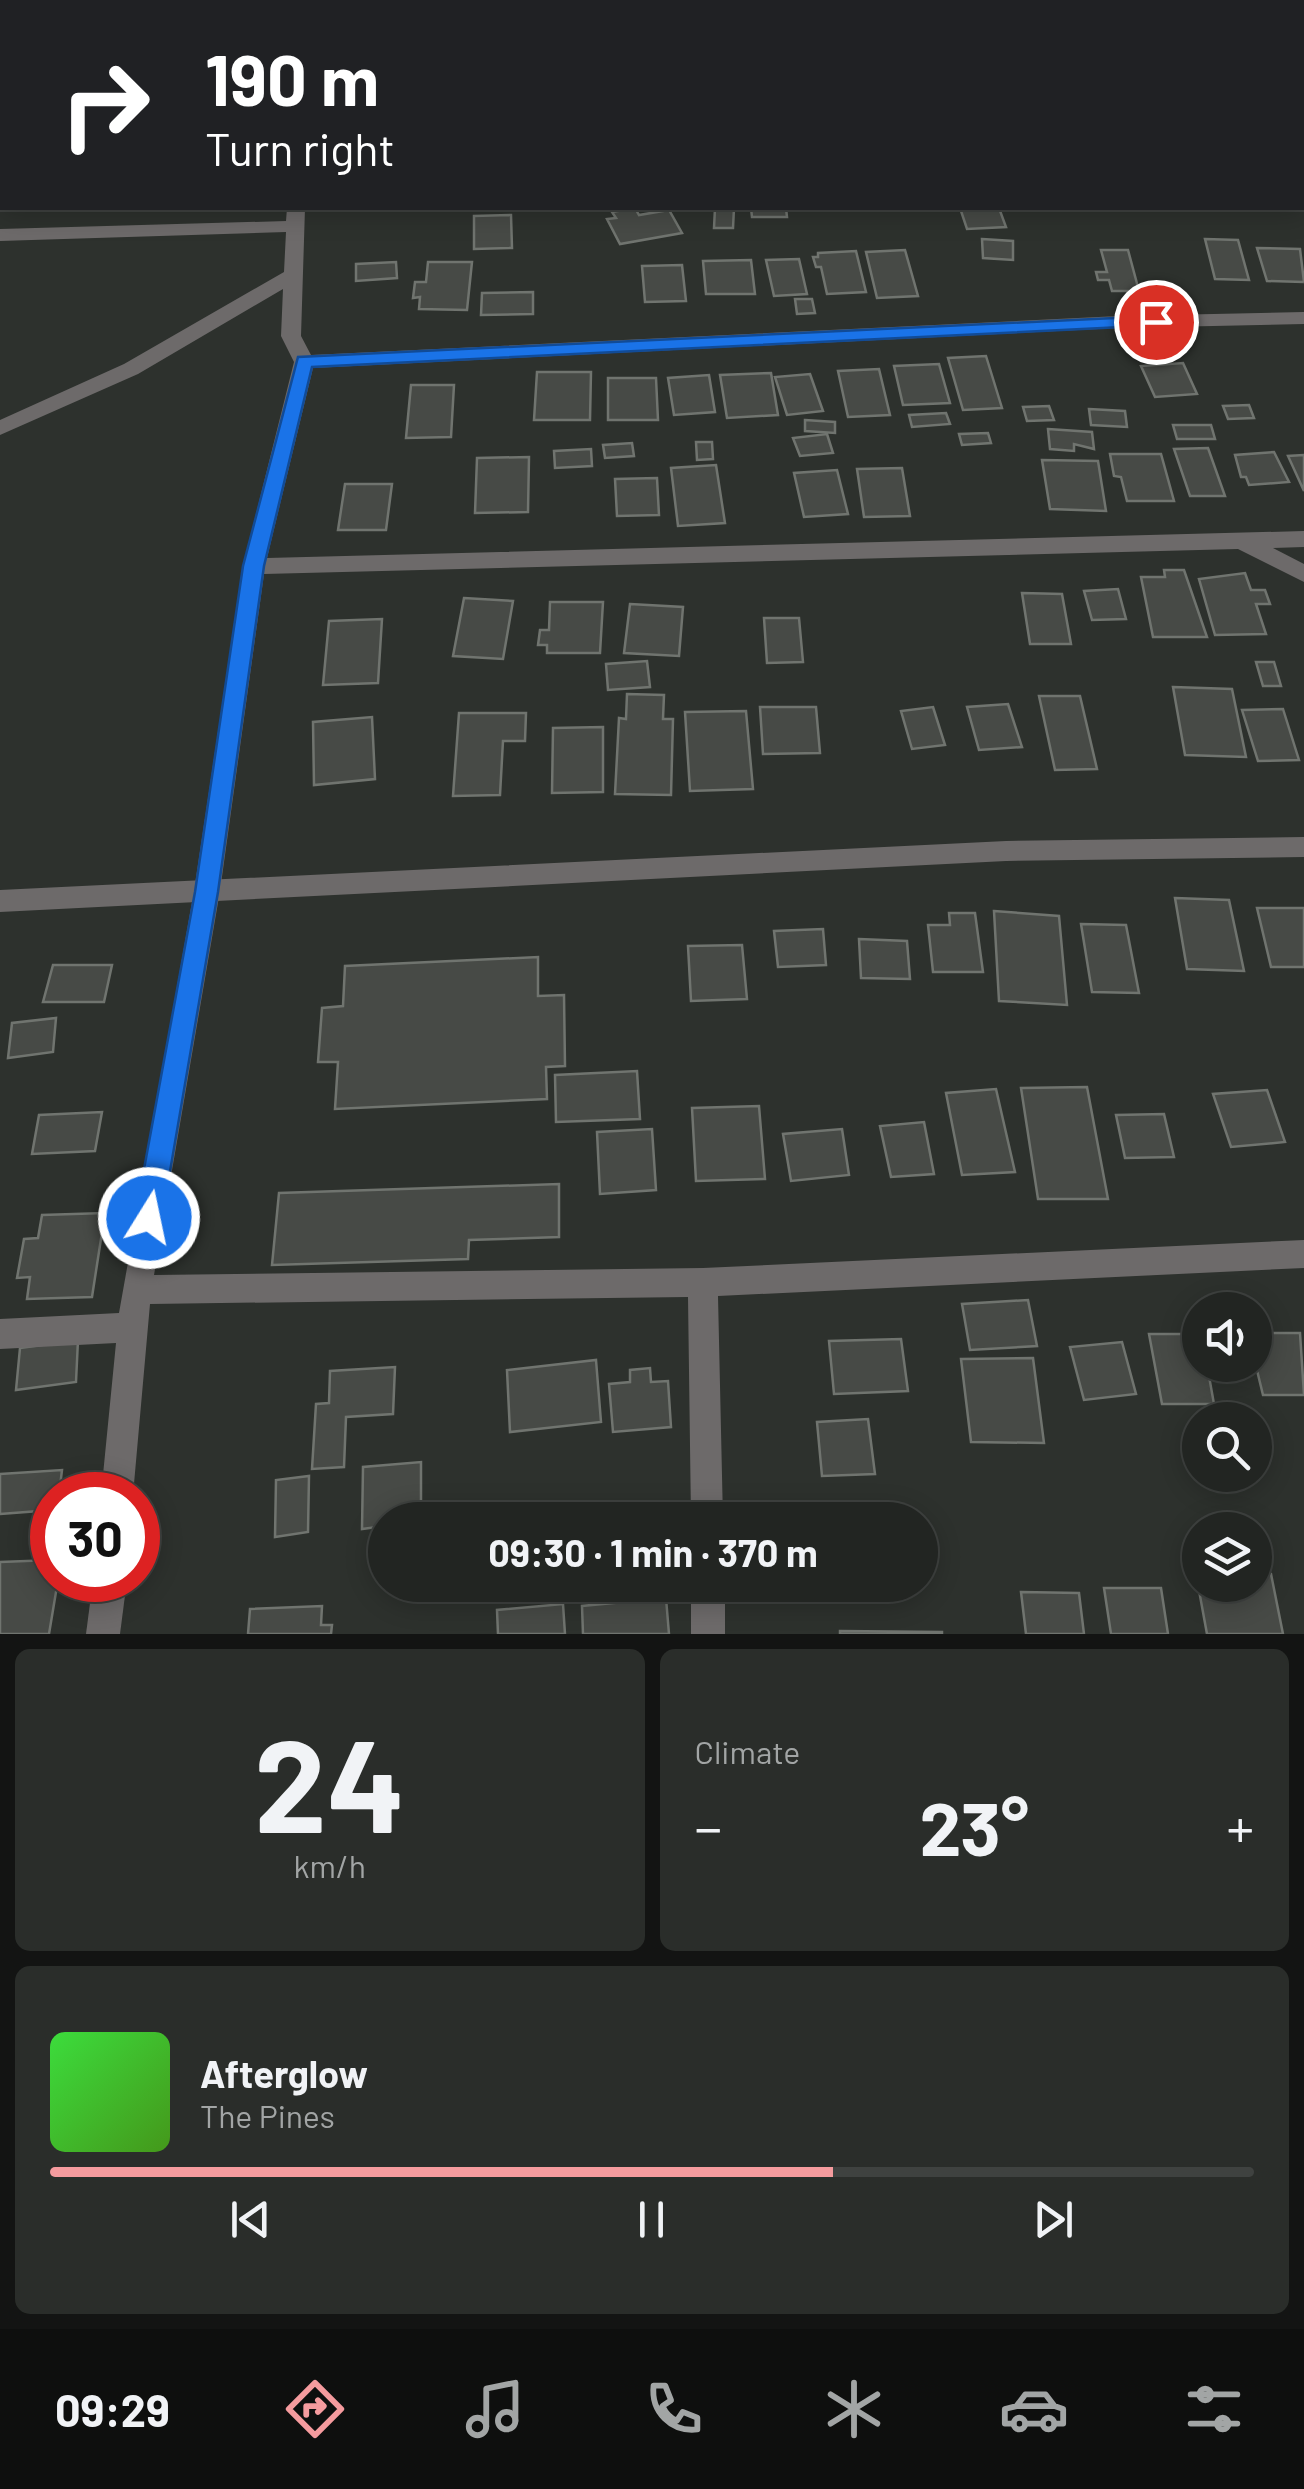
<!DOCTYPE html>
<meta charset="utf-8">
<style>
:root{--surface:#222522;--page:#2a2d2a;--text:#f1f3f6;--muted:#a2a5a5;--line:#3f4240;--accent:#f59b9e}
body{margin:0;font-family:Barlow,sans-serif;background:var(--page);color:var(--text);height:100vh;display:flex;flex-direction:column;font-size:38px;white-space:nowrap}
*{box-sizing:border-box;margin:0}
p{font-size:32px;color:var(--muted)}
.icon{flex:none;width:55px;height:55px;fill:none;stroke:currentColor;stroke-width:2;stroke-linecap:round;stroke-linejoin:round}
.map{position:relative;height:1634px;overflow:hidden}
.side{display:flex;flex-direction:column;gap:15px;padding:15px;background:#131413;flex:1}
.side>*{flex:none}
.banner{position:absolute;left:0px;top:0px;width:1305px;height:210px;box-shadow:0 5px 25px #0003,0 0 0 2px var(--line);background:#202124;color:#fff;overflow:hidden}
.buttons{position:absolute;left:1182px;top:1292px;display:grid;gap:20px}
.buttons a{display:grid;place-items:center;width:90px;height:90px;border-radius:50%;background:var(--surface);box-shadow:0 5px 25px #0003,0 0 0 2px var(--line);font-size:50px}
.speed{position:absolute;left:30px;top:1472px;display:flex;gap:20px;font-size:50px;font-weight:700;text-align:center}
.speed>*{display:grid;place-content:center;width:130px;height:130px;border-radius:50%;background:var(--surface);box-shadow:0 5px 25px #0003,0 0 0 2px var(--line);line-height:1}
.speed .limit{border:15px solid #d22;background:#fff;color:#111}
.pin{position:absolute;display:grid;place-items:center;width:85px;height:85px;color:#fff;margin:-42px;border:5px solid #fff;border-radius:50%;box-shadow:0 2px 10px #0007}
.me{position:absolute;width:110px;margin:-55px;rotate:10deg;stroke-linejoin:round;filter:drop-shadow(0 0 8px #0008)}
.turn{display:flex;align-items:center;gap:35px;height:210px;padding:0 40px;font-size:45px}
.turn .icon{width:130px;height:130px;stroke-width:2.5}
.turn b{display:block;font-size:70px;line-height:85px}
.big{font-size:75px;font-weight:700;line-height:1.1}
.side .tile{flex:1;display:flex;flex-direction:column;justify-content:center;gap:15px;min-width:0;padding:0 35px;border-radius:15px;background:var(--page)}
.side .dial{align-items:center;gap:0}
.dial b{font-size:130px;line-height:1}
.song{display:flex;align-items:center;gap:30px}
.cover{width:120px;height:120px;border-radius:15px;background:linear-gradient(135deg,hsl(120 70% 55%),hsl(100 70% 35%))}
.played{height:10px;border-radius:5px;background:linear-gradient(90deg,var(--accent) 65%,var(--line) 65%)}
.keys{display:flex;justify-content:space-around;direction:ltr}
.heat{display:flex;justify-content:space-between;align-items:center;font-size:55px;direction:ltr}
.side .tiles{flex:1;display:grid;gap:15px;grid-template-columns:1fr 1fr}
.tile:last-child{grid-column:span 2}
.trip{position:absolute;left:368px;top:1502px;width:570px;height:100px;border-radius:50px;background:var(--surface);box-shadow:0 5px 25px #0003,0 0 0 2px var(--line);font-weight:700;line-height:100px;text-align:center}
.menu{display:flex;height:160px;justify-content:space-around;align-items:center;background:#0e0f0e;color:var(--muted)}
.menu .icon{width:70px;height:70px}
.menu .current{color:var(--accent)}
.menu b{font-size:45px;color:var(--text)}
.map>svg:first-child{display:block}
</style>
<div class="map">
<svg width="1304" height="1634" viewBox="0 0 1304 1634">
<rect width="100%" height="100%" fill="#2d312d"/>
<g fill="#474a46" stroke="#70746f" stroke-width="2.5">
<path d="M635,208L639,215L669,210L682,233L620,244L607,219L616,218L612,212Z"/>
<path d="M715,208H734L733,228H714Z"/>
<path d="M751,208H786L787,217H752Z"/>
<path d="M960,208H999L1006,227L967,229Z"/>
<path d="M511,215L512,248L474,249V216Z"/>
<path d="M982,239L1013,241V260L983,258Z"/>
<path d="M1205,239L1238,240L1249,280L1215,279Z"/>
<path d="M1257,248L1300,249L1304,282L1267,281Z"/>
<path d="M905,250L918,296L877,298L866,252Z"/>
<path d="M1101,250H1128L1139,291H1112L1109,280H1098L1096,272H1107Z"/>
<path d="M856,251L866,292L827,294L821,267H816L813,257H818V253Z"/>
<path d="M799,259L807,294L774,296L766,260Z"/>
<path d="M751,260L755,294H706L703,261Z"/>
<path d="M396,262L397,278L356,281V264Z"/>
<path d="M428,262H472L467,310L419,309L420,297L413,298L415,282H426Z"/>
<path d="M682,265L686,301L645,302L642,266Z"/>
<path d="M533,292V314L481,315L482,293Z"/>
<path d="M795,299H812L815,313L797,314Z"/>
<path d="M986,356L1002,408L963,410L948,358Z"/>
<path d="M1183,363L1197,394L1155,397L1141,366Z"/>
<path d="M939,364L950,403L903,405L894,366Z"/>
<path d="M879,369L890,415L848,417L838,371Z"/>
<path d="M537,372H591L590,420H534Z"/>
<path d="M771,373L778,415L727,418L720,375Z"/>
<path d="M810,374L823,411L787,415L775,377Z"/>
<path d="M709,375L715,412L674,415L668,378Z"/>
<path d="M608,378H656L658,420H608Z"/>
<path d="M411,385H454L451,437L406,438Z"/>
<path d="M1249,405L1254,418L1228,419L1223,406Z"/>
<path d="M1049,406L1054,420L1027,421L1023,407Z"/>
<path d="M1089,409L1125,411L1127,427L1091,425Z"/>
<path d="M946,413L950,424L912,427L909,415Z"/>
<path d="M805,420L835,422V433L805,431Z"/>
<path d="M1173,425H1211L1215,439H1177Z"/>
<path d="M1048,429L1092,432L1094,449L1074,444V451L1050,449Z"/>
<path d="M988,433L991,443L962,445L959,434Z"/>
<path d="M827,434L833,453L800,456L793,438Z"/>
<path d="M696,442H712L713,459L697,460Z"/>
<path d="M632,443L634,456L605,458L603,445Z"/>
<path d="M1208,448L1225,496H1190L1174,449Z"/>
<path d="M591,449L592,466L555,468L554,451Z"/>
<path d="M1274,452L1289,482L1249,485L1246,477H1241L1235,455Z"/>
<path d="M1110,454H1161L1174,501H1127L1121,477L1114,476Z"/>
<path d="M1304,455V491L1288,456Z"/>
<path d="M529,457L528,512L475,513L477,458Z"/>
<path d="M1042,460L1098,461L1106,511L1050,509Z"/>
<path d="M716,465L725,523L678,526L671,468Z"/>
<path d="M902,468L910,516L864,517L857,469Z"/>
<path d="M837,470L848,514L804,517L794,473Z"/>
<path d="M657,478L659,515L617,516L615,479Z"/>
<path d="M345,484H392L386,530H338Z"/>
<path d="M1164,570H1184L1207,637H1153L1141,577H1165Z"/>
<path d="M1245,573L1251,590H1265L1270,604H1256L1266,634L1215,635L1199,579Z"/>
<path d="M1118,589L1126,619L1092,620L1084,591Z"/>
<path d="M1022,593L1062,594L1071,644H1030Z"/>
<path d="M464,598L513,601L503,659L453,656Z"/>
<path d="M550,602H603L600,653H547V645H538L540,630H549Z"/>
<path d="M630,604L683,607L679,656L624,653Z"/>
<path d="M764,618H799L803,662L767,663Z"/>
<path d="M382,619L378,683L323,685L329,621Z"/>
<path d="M647,661L650,687L608,690L606,664Z"/>
<path d="M1256,662H1274L1281,686H1263Z"/>
<path d="M1173,687L1232,689L1246,757L1185,755Z"/>
<path d="M627,694L664,695L663,719H673L671,795L615,794L619,718L626,719Z"/>
<path d="M1039,696H1080L1097,769L1055,770Z"/>
<path d="M1008,704L1022,747L979,750L967,707Z"/>
<path d="M760,707H816L820,753L763,754Z"/>
<path d="M933,707L945,745L912,749L901,711Z"/>
<path d="M1283,709L1299,760L1258,761L1242,710Z"/>
<path d="M746,711L753,789L690,791L685,712Z"/>
<path d="M459,713H526L525,741H503L500,795L453,796Z"/>
<path d="M372,717L375,779L314,785L313,722Z"/>
<path d="M603,727V792L552,793L553,728Z"/>
<path d="M1175,898L1229,900L1244,971L1187,969Z"/>
<path d="M1257,908H1304V967H1271Z"/>
<path d="M994,911L1059,916L1067,1005L999,1001Z"/>
<path d="M949,913H975L983,972H933L928,925H950Z"/>
<path d="M1081,924L1126,925L1139,993L1092,992Z"/>
<path d="M823,929L826,965L778,967L774,931Z"/>
<path d="M859,939L907,941L910,979L861,978Z"/>
<path d="M742,945L747,999L691,1001L688,946Z"/>
<path d="M538,957V996L564,995L565,1066L546,1067L547,1099L335,1109L338,1062H318L322,1008L343,1006L345,966Z"/>
<path d="M53,965H112L104,1002H43Z"/>
<path d="M56,1018L53,1052L8,1058L12,1023Z"/>
<path d="M637,1071L640,1119L556,1122L555,1075Z"/>
<path d="M1087,1087L1108,1199H1038L1021,1088Z"/>
<path d="M996,1089L1015,1172L962,1175L946,1093Z"/>
<path d="M1267,1090L1285,1142L1231,1147L1213,1094Z"/>
<path d="M759,1106L765,1179L696,1181L692,1108Z"/>
<path d="M102,1112L95,1151L32,1154L39,1115Z"/>
<path d="M1164,1114L1174,1157L1125,1158L1116,1115Z"/>
<path d="M924,1122L934,1174L891,1177L880,1126Z"/>
<path d="M652,1129L656,1190L600,1194L597,1132Z"/>
<path d="M842,1129L849,1175L791,1181L783,1134Z"/>
<path d="M559,1184V1237L469,1240L468,1259L272,1265L279,1193Z"/>
<path d="M124,1187L167,1188L162,1213H117Z"/>
<path d="M105,1213L92,1297L27,1299L30,1277L17,1278L24,1239L38,1238L42,1215Z"/>
<path d="M1028,1300L1037,1346L970,1350L962,1304Z"/>
<path d="M1255,1333H1300L1304,1395H1263L1255,1362Z"/>
<path d="M1149,1334H1200V1365H1207L1214,1404H1162Z"/>
<path d="M901,1339L908,1391L834,1394L829,1341Z"/>
<path d="M78,1340L76,1382L16,1390L20,1348Z"/>
<path d="M1122,1342L1136,1394L1084,1400L1070,1347Z"/>
<path d="M1033,1358L1044,1443L971,1442L961,1359Z"/>
<path d="M596,1360L601,1422L510,1432L507,1370Z"/>
<path d="M395,1367L393,1414L346,1417L344,1467L312,1469L316,1404L329,1403L330,1371Z"/>
<path d="M650,1368L651,1382L668,1381L671,1427L613,1432L609,1384L630,1382V1370Z"/>
<path d="M868,1419L875,1474L822,1476L817,1422Z"/>
<path d="M421,1462V1520H385V1526L362,1529L363,1467Z"/>
<path d="M62,1470L59,1495H52V1510L0,1514V1474Z"/>
<path d="M309,1476L308,1532L275,1537L276,1480Z"/>
<path d="M843,1514H915L916,1520H844Z"/>
<path d="M52,1560V1580H58L49,1634H0V1562Z"/>
<path d="M1196,1574H1200V1585H1255V1574H1271L1283,1634H1207Z"/>
<path d="M1104,1588H1161L1168,1634H1111Z"/>
<path d="M1021,1592L1079,1593L1084,1634H1026Z"/>
<path d="M666,1598L669,1634H583L582,1606Z"/>
<path d="M563,1604L565,1634H498L497,1610Z"/>
<path d="M322,1606L321,1625H332L331,1634H248L250,1609Z"/>
<path d="M840,1631L942,1632V1634H840Z"/>
</g>
<g fill="none" stroke-linecap="round" stroke-linejoin="round">
<g fill="#6d6a6a" fill-rule="evenodd">
<rect x="296" y="0" width="16" height="2"/>
<path d="M661,0H678L679,2H663Z"/>
<rect x="950" y="0" width="16" height="2"/>
<rect x="1302" y="107" width="2" height="10"/>
<path d="M287,208H305L301,336L311,355L1119,316L1304,312V324L1119,328L313,368L267,558L1304,531V547L1273,548L1304,564V582L1238,549L264,574L220,891L154,1275L703,1268L1304,1240V1268L718,1296L723,1520H691L688,1297L150,1304L133,1495H101L116,1343L0,1349V1319L119,1313L194,891L243,566L294,362L281,336L283,289L138,374L0,435V420L124,364L284,272L286,232L0,241V229L286,221Z"/>
<path d="M93,1580H127L120,1634H86Z"/>
<rect x="691" y="1585" width="34" height="49"/>
</g>
<path fill="#6d6a6a" fill-rule="evenodd" d="M1304,837V857L1006,861L0,912V890L1006,841Z"/>
</g>
<path fill="#1a73e8" stroke="#114b97" stroke-width="2.5" d="M1156,316L1165,322L1163,325L312,367L264,566L218,892L162,1218L158,1226L149,1230L139,1226L135,1218L195,892L243,566L298,357Z"/>
</svg>
<div class="buttons">
<a><svg class="icon" aria-label="sound" viewBox="0 0 24 24"><path d="M4 9h4l5-4v14l-5-4H4zM17 9q2 3 0 6"/></svg></a>
<a><svg class="icon" aria-label="search" viewBox="0 0 24 24"><circle cx="10" cy="10" r="6"/><path d="M15 15l6 6"/></svg></a>
<a><svg class="icon" aria-label="layers" viewBox="0 0 24 24"><path d="M12 4l9 5-9 5-9-5zM3 14l9 5 9-5"/></svg></a>
</div>
<div class="speed"><div class="limit">30</div></div>
<div class="pin" style="left:1156px;top:322px;background:#d93025"><svg class="icon" aria-label="arrive" viewBox="0 0 24 24"><path d="M6 21V4h12l-3 4 3 4H6"/></svg></div>
<svg class="me" style="left:149px;top:1218px" viewBox="-20 -20 40 40"><circle r="17" fill="#1a73e8" stroke="#fff" stroke-width="3"/><path d="M0-11L8 9 0 5-8 9z" fill="#fff"/></svg>
<div class="trip">09:30 · 1 min · 370 m</div>
<div class="banner">
<div class="turn"><svg class="icon" aria-label="right" viewBox="0 0 24 24"><path d="M7 20v-9h11M14 6l5 5-5 5"/></svg><div><b>190 m</b>Turn right</div></div>
</div>
</div>
<section class="side">
<div class="tiles">
<div class="tile dial"><b>24</b><p>km/h</p></div>
<div class="tile"><p>Climate</p>
<div class="heat"><a>−</a><b class="big">23°</b><a>+</a></div>
</div>
<div class="tile">
<div class="song"><i class="cover"></i><div><b>Afterglow</b><p>The Pines</p></div></div>
<div class="played"></div>
<div class="keys"><svg class="icon" aria-label="previous" viewBox="0 0 24 24"><path d="M18 5L8 12l10 7zM5 5v14"/></svg><svg class="icon" aria-label="pause" viewBox="0 0 24 24"><path d="M8 5v14M16 5v14"/></svg><svg class="icon" aria-label="next" viewBox="0 0 24 24"><path d="M6 5l10 7-10 7zM19 5v14"/></svg></div>
</div>
</div>
</section>
<nav class="menu">
<b>09:29</b>
<svg class="icon current" aria-label="directions" viewBox="0 0 24 24"><path d="M12 3l9 9-9 9-9-9zM9 14v-3h6M13 9l2 2-2 2"/></svg>
<svg class="icon" aria-label="music" viewBox="0 0 24 24"><path d="M9 18V5l10-2v13"/><circle cx="6" cy="18" r="3"/><circle cx="16" cy="16" r="3"/></svg>
<svg class="icon" aria-label="phone" viewBox="0 0 24 24"><path d="M5 4h4l2 5-3 2q2 4 5 5l2-3 5 2v4C11 20 4 13 5 4z"/></svg>
<svg class="icon" aria-label="climate" viewBox="0 0 24 24"><path d="M12 3v18M4 7l16 10M4 17L20 7"/></svg>
<svg class="icon" aria-label="car" viewBox="0 0 24 24"><path d="M5 17H2v-5l4-1 3-4h7l3 4 3 1v5h-3M9 17h6M6 11h13"/><circle cx="7" cy="17" r="2"/><circle cx="17" cy="17" r="2"/></svg>
<svg class="icon" aria-label="filters" viewBox="0 0 24 24"><path d="M4 7h16M4 17h16"/><circle cx="9" cy="7" r="2"/><circle cx="15" cy="17" r="2"/></svg>
</nav>
